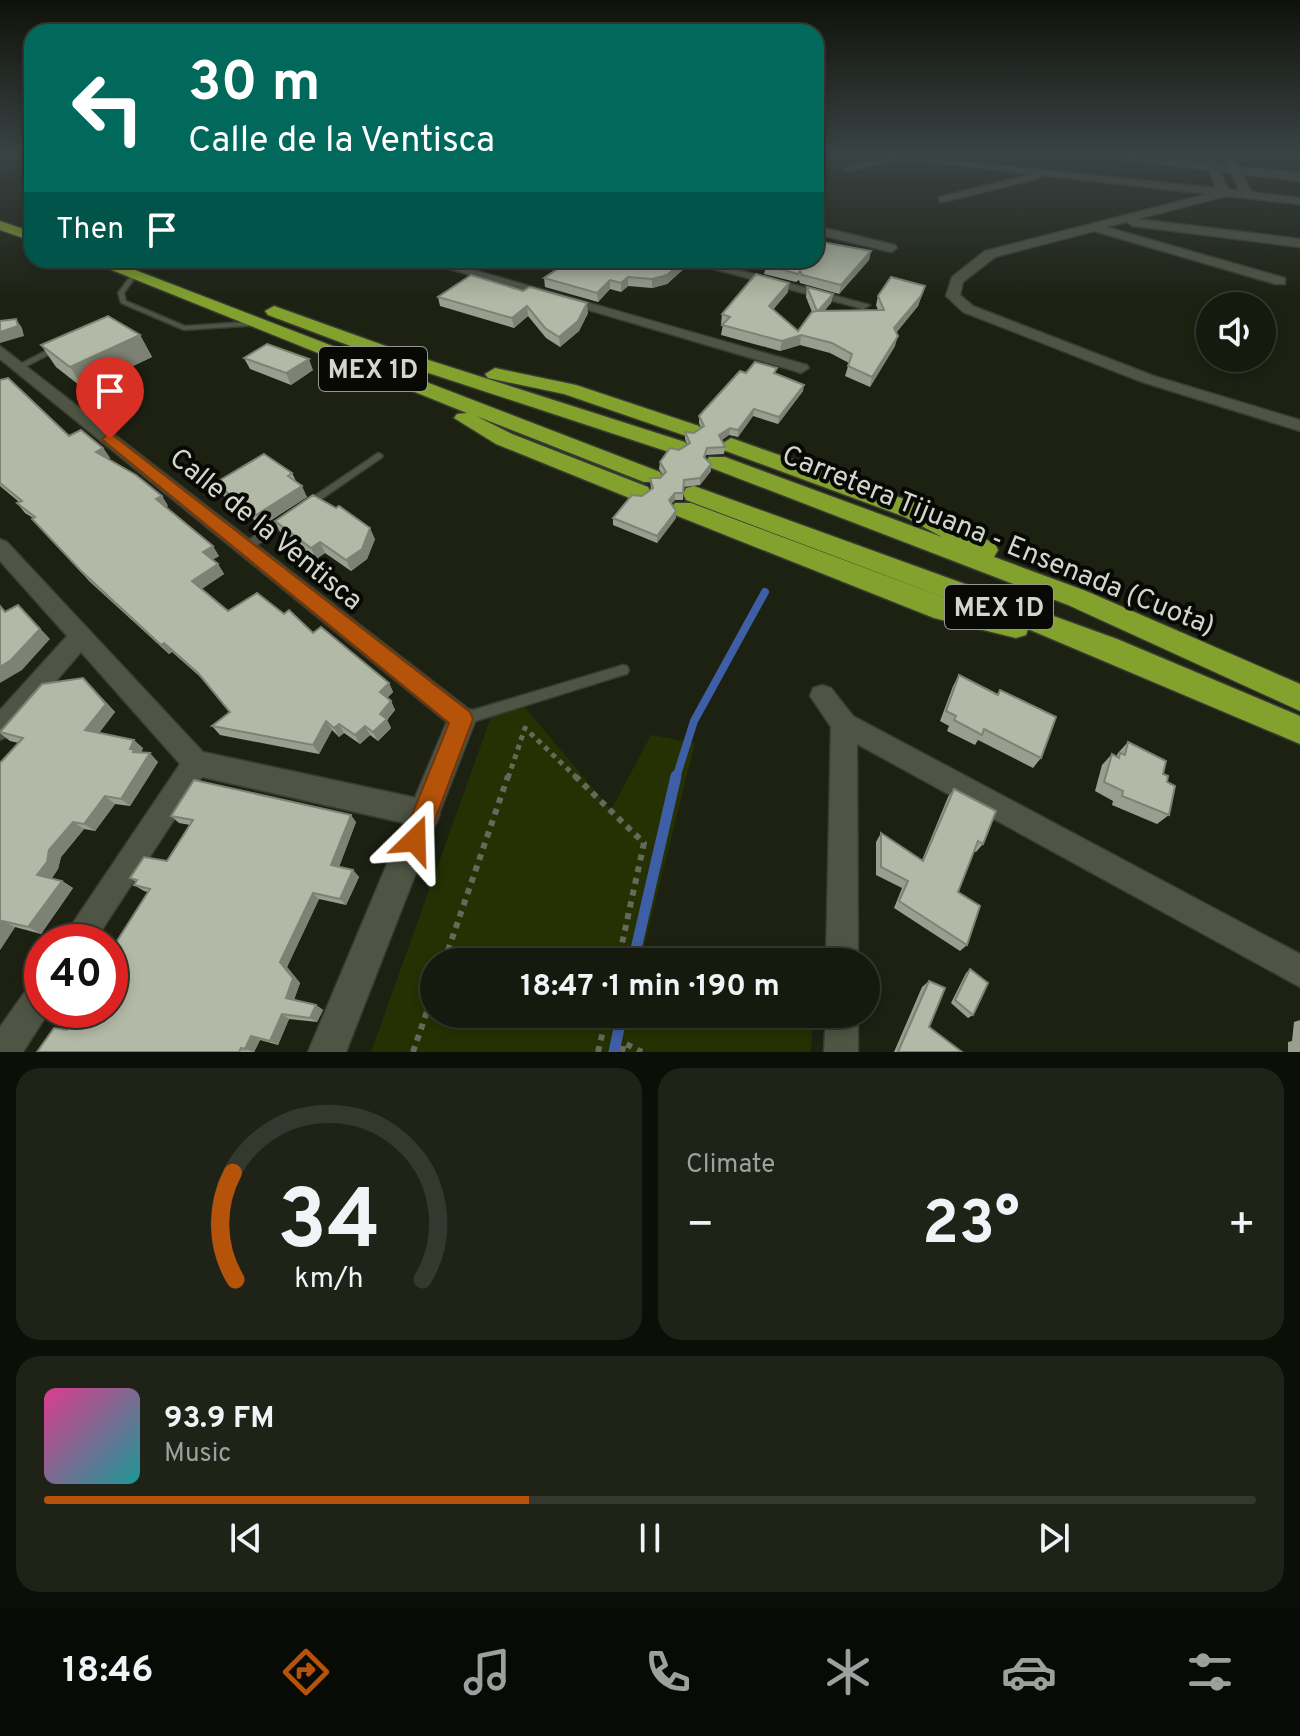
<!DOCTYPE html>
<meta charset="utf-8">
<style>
:root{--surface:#15190e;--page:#1e2217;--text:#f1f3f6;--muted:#9da09e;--line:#34382e;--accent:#b45309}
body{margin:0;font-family:Overpass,sans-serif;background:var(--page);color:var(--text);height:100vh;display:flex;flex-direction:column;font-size:30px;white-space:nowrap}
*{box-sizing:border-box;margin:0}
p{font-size:26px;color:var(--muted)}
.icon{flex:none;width:44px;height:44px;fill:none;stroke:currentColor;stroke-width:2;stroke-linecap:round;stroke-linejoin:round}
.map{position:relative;height:1052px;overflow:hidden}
.drawer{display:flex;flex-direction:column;gap:16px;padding:16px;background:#0c0e08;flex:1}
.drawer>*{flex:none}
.banner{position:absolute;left:24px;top:24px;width:800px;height:244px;border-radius:24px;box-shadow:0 4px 12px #0003,0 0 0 2px var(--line);background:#00695c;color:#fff;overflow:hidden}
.fabs{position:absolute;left:1196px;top:292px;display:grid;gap:16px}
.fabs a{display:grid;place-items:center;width:80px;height:80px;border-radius:50%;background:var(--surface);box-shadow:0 4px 12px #0003,0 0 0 2px var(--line);font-size:40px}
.speed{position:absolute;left:24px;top:924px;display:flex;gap:16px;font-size:40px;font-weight:700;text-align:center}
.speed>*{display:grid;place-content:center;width:104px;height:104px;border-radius:50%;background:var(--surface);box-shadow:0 4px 12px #0003,0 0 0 2px var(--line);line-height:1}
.speed .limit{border:12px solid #d22;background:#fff;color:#111}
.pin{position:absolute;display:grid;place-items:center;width:68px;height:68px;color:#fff;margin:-82px -34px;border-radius:50% 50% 50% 0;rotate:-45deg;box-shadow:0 0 8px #0007}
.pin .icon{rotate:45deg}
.me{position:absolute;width:88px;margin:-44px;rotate:22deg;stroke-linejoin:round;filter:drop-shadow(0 0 6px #0008)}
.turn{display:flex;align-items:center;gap:28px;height:168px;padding:0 32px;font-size:36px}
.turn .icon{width:104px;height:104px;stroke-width:2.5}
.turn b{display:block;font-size:56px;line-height:68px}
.then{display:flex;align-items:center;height:76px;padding:0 32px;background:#0003;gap:16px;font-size:30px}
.big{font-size:60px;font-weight:700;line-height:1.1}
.drawer .widget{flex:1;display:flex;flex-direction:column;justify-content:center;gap:12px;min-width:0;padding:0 28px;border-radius:24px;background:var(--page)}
.drawer .dial{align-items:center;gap:0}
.dial svg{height:208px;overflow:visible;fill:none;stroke:var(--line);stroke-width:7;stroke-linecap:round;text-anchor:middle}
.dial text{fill:var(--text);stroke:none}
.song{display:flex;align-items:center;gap:24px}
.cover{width:96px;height:96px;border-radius:12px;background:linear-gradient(135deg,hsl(330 70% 55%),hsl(180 70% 35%))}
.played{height:8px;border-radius:4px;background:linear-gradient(90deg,var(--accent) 40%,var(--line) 40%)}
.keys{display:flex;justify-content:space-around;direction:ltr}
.heat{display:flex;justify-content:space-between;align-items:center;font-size:44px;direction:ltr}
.drawer .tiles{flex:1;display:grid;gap:16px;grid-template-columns:1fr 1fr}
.widget:last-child{grid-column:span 2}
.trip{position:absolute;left:420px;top:948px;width:460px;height:80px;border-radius:40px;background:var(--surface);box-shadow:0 4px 12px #0003,0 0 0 2px var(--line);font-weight:700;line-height:80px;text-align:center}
.menu{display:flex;height:128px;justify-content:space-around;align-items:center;background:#080a06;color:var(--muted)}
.menu .icon{width:56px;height:56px}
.menu .on{color:var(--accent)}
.menu b{font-size:36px;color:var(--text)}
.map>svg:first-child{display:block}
</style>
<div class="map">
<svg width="1300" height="1052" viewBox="0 0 1300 1052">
<rect width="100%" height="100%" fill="#1c2112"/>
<path fill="#253102" d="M523,705L611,810L651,735L695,743L641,959L647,962H434V1014H810L813,1015L811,1052H371L491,717Z"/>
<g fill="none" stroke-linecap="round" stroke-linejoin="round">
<path stroke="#3e5ea5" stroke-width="8" d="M676,778L694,721L765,592"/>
<g stroke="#3e5ea5" stroke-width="11">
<path d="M633,962L676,776"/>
<path d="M614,1052L622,1014"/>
</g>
<defs>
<g id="service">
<path d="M134,273L137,275L124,293L126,301L185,326L259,321L263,323L259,325L184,330L121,303L118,293L132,274Z"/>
<path d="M55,346H61L62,348L23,368H20L16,366Z"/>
<path d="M378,453L381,454L383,456L381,458L310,507H304L302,505L304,503Z"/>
<path d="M287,515L292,519L291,521L250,550H242L241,547L242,544Z"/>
<path d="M623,665L627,666L629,670L627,674L623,675L463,725L459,723L457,719L459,715L463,713Z"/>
</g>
<g id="minor">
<path d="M895,155L1216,188L1204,158L1209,155L1214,158L1228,189L1239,191L1226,161L1231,158L1236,161L1251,192L1300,198V204L1226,196L1138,219L1300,239V247L1133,226L1127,222L1106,227L1285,278V284H1275L1094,231L995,257L963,282L960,295L973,306L1154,376L1300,420V431L1142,382L963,312L946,296L952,277L985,251L1208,194L1040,175V178L943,202L939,201V197L1032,174L903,159L848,171L843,168Z"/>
<path d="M816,226L895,245L897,248L891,252L816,234Z"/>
<path d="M419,260H439L807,365L809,368L801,373L795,371Z"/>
<path d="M680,260H701L870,305L863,309Z"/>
<path d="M0,346L471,711L475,719L471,727L462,730L453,727L0,359Z"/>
<path d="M0,539L7,542L203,752L426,800L436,804L440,814L436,824L426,828L202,777L94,942H60L180,764L81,652L9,736L0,740V710L67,636L0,561Z"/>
<path d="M822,685L831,688L853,716L1300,954V987L857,744L858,962H826L831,727L810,696L813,688Z"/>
<path d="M42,978V1010H50L23,1052H0V1027L31,983Z"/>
<path d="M826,1014H858V1052H824Z"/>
</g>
<g id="tertiary">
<path d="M1088,155H1122L1300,173V181Z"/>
<path d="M462,707L472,710L476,719L346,1052H308L448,719L452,710Z"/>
</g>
<g id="motorway">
<path d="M0,221L32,232V241L0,230Z"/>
<path d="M87,260H109L660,472L663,477L660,482H644L476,416L512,434L648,487L651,493L640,501L632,499L496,444L454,418L457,414L467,413Z"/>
<path d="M274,306L394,349L685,442L688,447L677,454L669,452L380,357L268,315L265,311Z"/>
<path d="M495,368L576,385L699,426L702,431L692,438L564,394L488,378L485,374Z"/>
<path d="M731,438L921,505L995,544L998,550L994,557L1086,591L1300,684V711L1068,605L709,467L706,462L709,457H725L942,537L905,517L723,450L720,445Z"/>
<path d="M694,486L1117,639L1300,716V744L1028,629L1026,635L1016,638L934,618L675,515L671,509L675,503H691L959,603L686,500L683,494L686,488Z"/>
</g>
</defs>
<use href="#service" stroke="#383b32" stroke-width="3"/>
<use href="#minor" stroke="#383b32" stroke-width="3"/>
<use href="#tertiary" stroke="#383b32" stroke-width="3"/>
<use href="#motorway" stroke="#383b32" stroke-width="3"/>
<path stroke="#65695c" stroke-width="5" stroke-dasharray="5 5" stroke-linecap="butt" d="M508,778L525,728L577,778"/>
<g stroke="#65695c" stroke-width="6" stroke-dasharray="6 6" stroke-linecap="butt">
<path d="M575,776L644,843L618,962"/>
<path d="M444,962L508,776"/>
<path d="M413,1052L434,991"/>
<path d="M598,1052L607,1014"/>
<path d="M622,1052L624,1043L642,1052"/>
</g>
<use href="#service" fill="#4f5544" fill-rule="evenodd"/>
<use href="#minor" fill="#4f5544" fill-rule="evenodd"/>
<use href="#tertiary" fill="#4f5544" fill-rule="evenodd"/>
<use href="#motorway" fill="#82a12d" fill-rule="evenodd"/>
</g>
<g fill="#999f8f">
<path d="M871,251L869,260L839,294L800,283L799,280L796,282L764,274L767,262L760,260H816Z"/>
<path d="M467,260H500L501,270Z"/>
<path d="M565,260H689L688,265L667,284L652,288L628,286L621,292L610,289L598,302L545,287L544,278L569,261Z"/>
<path d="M925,286L918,306L896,333L895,346L870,387L845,376L849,363L830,353L800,345L780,351L721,335L723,324H721L722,314L788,292L773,309L798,331L812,312L806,297L807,287L833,294L831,303L824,311L878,310L876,305L878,296Z"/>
<path d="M438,297L588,313L579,331L560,347L546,338L528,316L514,328L440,306Z"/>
<path d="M140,335L152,357L84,389L56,367L41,345Z"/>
<path d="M244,358L313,370L291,385L250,369Z"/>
<path d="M746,373L776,374L803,391L778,424L753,416L738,437L729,435L722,440L725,447L724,454L706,455L705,458L711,471L700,485L683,487V500H675L671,504L676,518L657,543L613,525V518L651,490L650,478H660L663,475L659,469L660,462L687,444L685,439V432L694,433L701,428L699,423V416Z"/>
<path d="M0,380L69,436L103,448L110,458L108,459L162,496L168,506L165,507L219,556L212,560L218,564L224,574L201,589L228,611L284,614L389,683L393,692L387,698L391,701L395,710L387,720L391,728L378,741L370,735L360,744L344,733L339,737L332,730L319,754L220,735L212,726L230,712L206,682L172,652L169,654L89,581L33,518L25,513L17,503L19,502L0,486Z"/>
<path d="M292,473L297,483L307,497L262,526L221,494L215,483Z"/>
<path d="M275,521L375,539L367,559L351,571L325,553L316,559L280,532Z"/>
<path d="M959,675L997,695L1000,690L1041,758L1033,768L978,740L975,745L947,731L949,726L940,721L953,686Z"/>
<path d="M92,687L115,712L99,733L143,748L141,753L158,762L130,806L115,804L95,831L84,829L61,857L58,869L52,878L62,881L73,888L41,934L15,927L0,950L19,743L10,741L0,733Z"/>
<path d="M1128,742L1163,774L1167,782L1169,815L1157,824L1112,805L1113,801L1095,791L1102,765L1112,754L1116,757L1118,753Z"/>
<path d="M954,789L983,844L976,852L974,851L958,892L967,945L960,951L894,908L902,888L876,875V842L881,833L922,860L948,797Z"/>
<path d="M171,816L356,822L339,867L353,870L359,877L346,905L319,899L287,967L300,983L294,1000L316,1005L323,1010L317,1022L289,1019L278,1045L260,1040L254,1052H37L67,1030L110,1010L148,892L144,891L134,885L136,882L130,878L167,861L190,825L179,823Z"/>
<path d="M970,969L973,1015L968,1018L951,1003L966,973Z"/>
<path d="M929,981V1027L962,1052H894L922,987Z"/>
<path d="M1300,1020V1052H1288V1042L1292,1041L1294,1022Z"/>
</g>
<g fill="#7d8274">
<path d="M871,251L869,260L839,294L841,285Z"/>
<path d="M685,260H689L688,265L667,284L652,288V279Z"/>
<path d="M628,277V286L621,292V283Z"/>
<path d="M610,280V289L598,302L597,293Z"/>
<path d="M789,283L788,292L768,316L769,306Z"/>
<path d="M925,286L918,306L891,338L894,328Z"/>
<path d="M833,294L831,303L816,321L818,311Z"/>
<path d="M587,303L588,313L579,331L560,347L559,337Z"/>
<path d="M527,306L528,316L514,328L512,318Z"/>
<path d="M16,319L22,328L24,336L0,343V332Z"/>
<path d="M140,335L152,357L84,389L70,367Z"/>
<path d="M801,335L800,345L780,351L782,341Z"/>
<path d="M898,336L895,346L870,387L872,377Z"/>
<path d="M309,359L313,370L291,385L286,373Z"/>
<path d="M804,385L803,391L778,424L779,417Z"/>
<path d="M754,409L753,416L738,437V430Z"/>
<path d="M730,428L729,435L718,442L719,435Z"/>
<path d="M103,448L110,458L103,462L96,452Z"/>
<path d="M711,464V471L700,485V478Z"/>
<path d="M302,486L307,497L262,526L256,515Z"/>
<path d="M675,493V500L668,507L669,500Z"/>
<path d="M162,496L168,506L162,509L156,499Z"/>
<path d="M676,511V518L657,543V536Z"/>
<path d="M370,528L375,539L367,559L351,571L346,560Z"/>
<path d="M320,542L325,553L316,559L311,548Z"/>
<path d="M213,546L219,556L209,562L203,552Z"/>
<path d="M218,564L224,574L199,591L192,581Z"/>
<path d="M18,605L50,639L22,670L0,683V667Z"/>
<path d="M164,643L172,652L169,654L161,645Z"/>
<path d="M83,678L115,712L94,739L85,730Z"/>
<path d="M389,683L393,692L384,701L380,692Z"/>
<path d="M391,701L395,710L387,720L391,728L378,741L373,732L380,714Z"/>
<path d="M326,721L332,730L319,754L313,745Z"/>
<path d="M339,724L344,733L339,737L334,728Z"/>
<path d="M365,726L370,735L360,744L355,735Z"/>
<path d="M134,740L143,748L140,755L141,760L130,749Z"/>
<path d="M150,753L158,762L130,806L121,799Z"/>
<path d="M105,796L115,804L95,831L84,824Z"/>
<path d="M351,815L356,822L337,872L331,865Z"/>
<path d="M73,822L84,829L61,857L58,869L49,882L37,875L49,850Z"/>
<path d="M353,870L359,877L346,905L340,899Z"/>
<path d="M62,881L73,888L41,934L28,927Z"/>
<path d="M313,893L319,899L287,967L300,983L293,1002L286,998L280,962Z"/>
<path d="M2,921L15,927L0,950V924Z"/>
<path d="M316,1005L323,1010L317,1022L310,1018Z"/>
<path d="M282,1014L289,1019L278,1045L270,1041Z"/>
<path d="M251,1036L260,1040L254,1052L245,1049Z"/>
</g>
<g fill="#b2b9a6" stroke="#7d8274" stroke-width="2">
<path d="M816,241L871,251L841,285L802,275L800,271L798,274L765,265L768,260H816Z"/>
<path d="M571,260H685L667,275L652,279L628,277L621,283L610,280L597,293L544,278Z"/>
<path d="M756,274L789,283L769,306L798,331L812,312L817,311L807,287L833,294L818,311L884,310L878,296L891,277L925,286L921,296L894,328L898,336L872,377L848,366L852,354L832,343L801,335L782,341L722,325L730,317L722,314Z"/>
<path d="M471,275L523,291L530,287L587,303L578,321L559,337L545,328L527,306L512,318L438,297Z"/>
<path d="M108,316L140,335L70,367L41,345Z"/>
<path d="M16,319L18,326L0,332V321Z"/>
<path d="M267,344L309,359L286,373L244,358Z"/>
<path d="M755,362L777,368L774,373L804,385L779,417L754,409L738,430L730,428L719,435L725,447L707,448L704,457L711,464L700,478L684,480L683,493H675L669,500L676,511L657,536L613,518L632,495L642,496L653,488L650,478H660L666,472L660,462L670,448L679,450L690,443L685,432L694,433L704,426L699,416L740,371L746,373Z"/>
<path d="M8,378L69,436L81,430L103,448L96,452L136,475L162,496L156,499L213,546L203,552L218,564L192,581L228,611L257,593L284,614L289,610L313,633L321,627L389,683L380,692L391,701L380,714L387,719L373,732L365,726L355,735L339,724L334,728L326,721L313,745L212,726L230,712L198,673L164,643L161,645L81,571L32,519L35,517L17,503L22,501L0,483V380Z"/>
<path d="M264,454L292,473L288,476L302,486L256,515L215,483Z"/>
<path d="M313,495L336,508L339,506L370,528L362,549L346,560L320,542L311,548L275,521Z"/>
<path d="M18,605L40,629L11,660L0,667V606L5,612Z"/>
<path d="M959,675L998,695L1000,690L1056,717L1041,758L984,729L982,735L954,720L956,716L946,711Z"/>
<path d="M83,678L106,704L85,730L134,740L130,749H134L133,752L150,753L121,799L105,796L84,824L73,822L49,850L47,862L37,875L62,881L28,927L2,921L0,924V763L23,738L0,732L42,684Z"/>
<path d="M1128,742L1166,761L1163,774L1168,776L1167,782L1175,786L1169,815L1122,796L1123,791L1104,782L1112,754L1119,758L1120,753L1125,755Z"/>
<path d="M194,780L351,815L331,865L353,870L340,899L313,893L280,962L293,978L286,998L316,1005L310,1018L282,1014L270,1041L251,1036L245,1049L241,1048L239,1052H37L54,1028L67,1030L80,1010H110V952L150,889L134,885L137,880L130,878L144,857L167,861L193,820L171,816Z"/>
<path d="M954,789L996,811L983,844L978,841L958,892L980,906L967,945L899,901L908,881L881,867V833L923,861Z"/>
<path d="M970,969L988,983L973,1015L955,1000Z"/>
<path d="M929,981L945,988L929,1027L962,1052H898Z"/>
</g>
<linearGradient id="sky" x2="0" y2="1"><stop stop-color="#0f120a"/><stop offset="0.51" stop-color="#3a4344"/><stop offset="1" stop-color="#3a4344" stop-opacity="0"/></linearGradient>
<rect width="1300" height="302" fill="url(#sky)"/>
<path fill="#b45309" stroke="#753606" stroke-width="2" d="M110,433L470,712L473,719L424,849L415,853L405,849L402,840L449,723L105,442L102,439Z"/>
<g text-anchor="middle" stroke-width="8" stroke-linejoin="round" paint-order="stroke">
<g fill="#080905" stroke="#959890" stroke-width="2">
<rect x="319" y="347" width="108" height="44" rx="6"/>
<rect x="945" y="585" width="108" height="44" rx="6"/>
</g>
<g font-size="26" font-weight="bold" fill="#d2d6cc">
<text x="373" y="378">MEX 1D</text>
<text x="999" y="616">MEX 1D</text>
</g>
<g font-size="28" fill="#d2d6cc" stroke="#080905">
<text transform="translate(267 528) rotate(39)" y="10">Calle de la Ventisca</text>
<text transform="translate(999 539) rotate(22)" y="10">Carretera Tijuana - Ensenada (Cuota)</text>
</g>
</g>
</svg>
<div class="fabs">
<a><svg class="icon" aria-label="sound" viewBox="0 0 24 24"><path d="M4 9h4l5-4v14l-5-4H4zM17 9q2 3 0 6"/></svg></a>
</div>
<div class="speed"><div class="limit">40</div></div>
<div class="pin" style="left:110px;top:439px;background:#d93025"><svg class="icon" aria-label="arrive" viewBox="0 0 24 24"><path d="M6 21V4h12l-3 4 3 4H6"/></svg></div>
<svg class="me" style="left:415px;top:840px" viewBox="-20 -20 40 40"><path d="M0-17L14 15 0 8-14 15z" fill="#b45309" stroke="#fff" stroke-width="4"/></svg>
<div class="trip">18:47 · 1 min · 190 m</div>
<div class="banner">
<div class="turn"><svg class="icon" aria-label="left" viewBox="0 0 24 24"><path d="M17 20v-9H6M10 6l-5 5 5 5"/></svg><div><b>30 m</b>Calle de la Ventisca</div></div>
<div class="then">Then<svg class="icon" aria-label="arrive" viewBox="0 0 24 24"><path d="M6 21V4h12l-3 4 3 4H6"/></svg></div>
</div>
</div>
<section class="drawer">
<div class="tiles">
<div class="widget dial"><svg viewBox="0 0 100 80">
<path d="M14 69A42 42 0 1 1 86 69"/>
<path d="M14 69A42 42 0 0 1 13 28" stroke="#b45309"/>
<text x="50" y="56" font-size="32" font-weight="700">34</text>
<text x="50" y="72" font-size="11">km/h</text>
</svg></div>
<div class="widget"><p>Climate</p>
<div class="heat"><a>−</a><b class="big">23°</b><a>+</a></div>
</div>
<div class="widget">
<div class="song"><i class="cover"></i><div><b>93.9 FM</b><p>Music</p></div></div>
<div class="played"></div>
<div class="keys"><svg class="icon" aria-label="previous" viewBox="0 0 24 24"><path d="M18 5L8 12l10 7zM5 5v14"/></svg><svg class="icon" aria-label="pause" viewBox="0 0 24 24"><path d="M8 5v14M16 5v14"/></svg><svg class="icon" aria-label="next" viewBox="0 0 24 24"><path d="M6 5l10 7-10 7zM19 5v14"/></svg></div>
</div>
</div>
</section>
<nav class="menu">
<b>18:46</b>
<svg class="icon on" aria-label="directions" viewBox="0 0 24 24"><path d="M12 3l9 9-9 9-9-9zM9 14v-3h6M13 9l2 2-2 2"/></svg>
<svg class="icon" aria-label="music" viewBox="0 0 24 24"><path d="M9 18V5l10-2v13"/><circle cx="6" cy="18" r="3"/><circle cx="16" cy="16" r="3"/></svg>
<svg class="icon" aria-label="phone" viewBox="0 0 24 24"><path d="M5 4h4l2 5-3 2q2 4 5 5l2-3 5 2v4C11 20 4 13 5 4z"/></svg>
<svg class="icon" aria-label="climate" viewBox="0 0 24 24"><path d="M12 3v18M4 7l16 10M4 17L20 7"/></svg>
<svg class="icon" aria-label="car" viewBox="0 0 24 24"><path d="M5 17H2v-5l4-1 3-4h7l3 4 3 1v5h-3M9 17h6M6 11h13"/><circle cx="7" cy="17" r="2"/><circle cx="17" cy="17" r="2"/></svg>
<svg class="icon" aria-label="filters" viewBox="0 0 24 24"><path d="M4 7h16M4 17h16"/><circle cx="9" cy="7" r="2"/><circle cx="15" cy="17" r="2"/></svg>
</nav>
